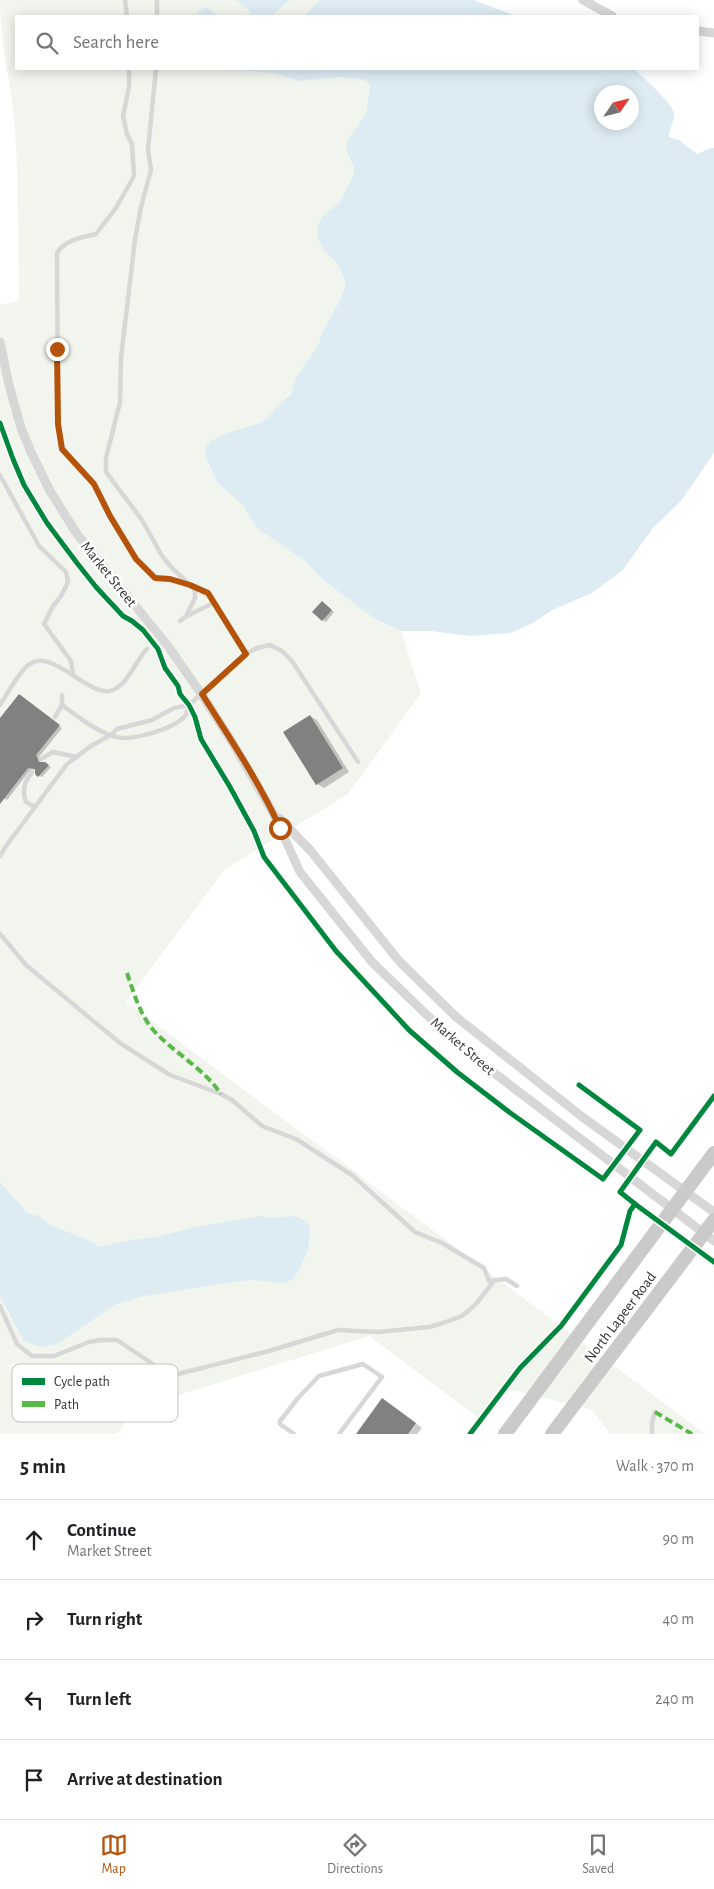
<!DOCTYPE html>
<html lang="en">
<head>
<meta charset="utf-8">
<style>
	:root { --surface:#fff; --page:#f6f6f6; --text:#202124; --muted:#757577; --line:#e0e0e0; --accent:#b45309 }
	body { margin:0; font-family:"Alegreya Sans",sans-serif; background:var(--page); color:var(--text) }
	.compass { position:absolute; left:594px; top:85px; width:45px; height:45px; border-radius:50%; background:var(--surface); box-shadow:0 2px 12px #0003; rotate:55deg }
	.stop { position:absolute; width:15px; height:15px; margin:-11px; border:4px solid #b45309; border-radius:50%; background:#fff }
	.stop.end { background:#b45309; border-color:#fff; box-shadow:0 1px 5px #0008 }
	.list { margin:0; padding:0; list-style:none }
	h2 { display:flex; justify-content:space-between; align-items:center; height:65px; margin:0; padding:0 20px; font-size:21px }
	h2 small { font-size:16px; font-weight:400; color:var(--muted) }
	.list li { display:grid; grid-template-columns:32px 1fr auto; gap:15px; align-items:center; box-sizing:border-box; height:80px; padding:0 20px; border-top:1px solid var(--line) }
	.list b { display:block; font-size:19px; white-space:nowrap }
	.list p { margin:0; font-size:16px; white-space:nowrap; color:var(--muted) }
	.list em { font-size:16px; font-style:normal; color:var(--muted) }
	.icon { flex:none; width:28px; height:28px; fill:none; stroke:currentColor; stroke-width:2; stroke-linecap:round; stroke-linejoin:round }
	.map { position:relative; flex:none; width:714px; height:1434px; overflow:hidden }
	.search { position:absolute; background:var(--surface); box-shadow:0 2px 12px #0003; left:15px; right:15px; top:15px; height:55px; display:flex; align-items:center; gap:12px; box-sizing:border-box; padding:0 18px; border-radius:0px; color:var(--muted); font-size:19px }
	.sheet { height:385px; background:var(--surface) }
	nav { display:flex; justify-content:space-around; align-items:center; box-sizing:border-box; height:70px; border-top:1px solid var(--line); background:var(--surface); font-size:14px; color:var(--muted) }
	nav a { display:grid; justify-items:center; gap:2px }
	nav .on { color:var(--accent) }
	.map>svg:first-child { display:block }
	.green { fill:#f1f5ed }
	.water { fill:#ddebf3; fill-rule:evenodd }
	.shadow { fill:#0003 }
	.building { fill:#818181 }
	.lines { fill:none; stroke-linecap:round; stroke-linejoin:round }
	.path { stroke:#d6d6d6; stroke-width:2; stroke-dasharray:2.5 2.5; stroke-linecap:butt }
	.lane { stroke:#d7d7d7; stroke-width:4.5 }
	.street { stroke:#d7d7d7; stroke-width:9 }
	.primary { stroke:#cacaca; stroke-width:14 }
	.quiet { stroke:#58b947; stroke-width:4; stroke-dasharray:8 4; stroke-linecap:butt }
	.cycleway-casing { stroke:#fff; stroke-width:8 }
	.cycleway { stroke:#00873e; stroke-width:5 }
	.route { stroke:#b45309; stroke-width:6 }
	.labels { text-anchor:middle; stroke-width:5; stroke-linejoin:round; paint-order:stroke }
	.street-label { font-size:15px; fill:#333; stroke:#fff }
	.key { fill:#fff; stroke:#c2c2c2; stroke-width:1 }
	.key-label { font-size:14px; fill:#333 }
</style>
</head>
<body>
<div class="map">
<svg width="714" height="1434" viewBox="0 0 714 1434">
	<rect width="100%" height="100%" fill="#fff"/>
	<!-- green -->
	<g class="green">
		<path d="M0 0H236L255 16H219L213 11 203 9 198 12 197 16H16V69H225L273 73 299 81 343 77 365 80 369 84 370 88 366 113 348 140 349 159 354 168V174L339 203 330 212 321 246 338 265 345 282 339 303 321 335 318 346 297 376 293 389 276 409 266 419 254 427 227 433 220 437 208 464 217 482 245 506 252 521 261 531 305 561 321 578 361 609 377 620 401 631 421 693 348 794 224 870 126 1002 329 1153 335 1156 372 1185 705 1434H610L592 1410 516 1391 505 1392 484 1422 369 1336 137 1408 117 1434H0V305L19 301C18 244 19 186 15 129 12 86 0 43 0 0Z"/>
		<polygon points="290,0 320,0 304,16 270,16"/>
	</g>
	<!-- water -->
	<g class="water">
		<polygon points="236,0 290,0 272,15 255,16"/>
		<polygon points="320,0 473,0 516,16 304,16"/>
		<polygon points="203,8 208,8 219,16 197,16 198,12"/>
		<path d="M225 69H634C642 76 673 104 674 113 675 122 669 128 669 137L679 140 697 154C704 152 707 148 714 148V453L681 501 653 528 622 571 592 593 552 610 533 623 510 633 470 636 431 631H401L377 620 361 609 321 578 305 561 261 531 252 521 244 506 217 482 205 456 206 447 211 441 227 433 258 424 266 419 291 393 297 376 318 346 321 335 339 302 345 286 344 278 338 265 321 246 317 234V226L324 215 339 203 354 174V168L346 150 348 140 366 113 370 88 369 84 365 80 343 77 299 81 273 73ZM602 92H632V122H602Z"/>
		<polygon points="0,1182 28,1214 39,1216 50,1225 90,1241 100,1247 130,1240 157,1237 191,1228 260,1216 272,1218 294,1216 306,1221 310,1227 308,1250 301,1265 301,1267 293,1279 285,1283 253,1280 240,1281 144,1296 116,1304 57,1344 41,1347 24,1341 0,1296"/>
	</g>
	<!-- shadow -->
	<g class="shadow">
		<polygon points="325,604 334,612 326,622 323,620"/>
		<polygon points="22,697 62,728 39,757 41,763 44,763 51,767 42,777 39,776 36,770 31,769 7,800 0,795 0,720"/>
		<polygon points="310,716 317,720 349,772 324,788 317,784"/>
		<polygon points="389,1404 422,1428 417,1434 357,1434"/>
	</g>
	<!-- building -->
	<g class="building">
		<polygon points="322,601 332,610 322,621 312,612"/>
		<polygon points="19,694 60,725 36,755 39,762 45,762 49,765 38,777 35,774 35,769 28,768 0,804 0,718"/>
		<polygon points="310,715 343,768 316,785 283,732"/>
		<polygon points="382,1398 416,1423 408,1434 356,1434"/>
	</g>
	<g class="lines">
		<!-- path -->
		<polyline class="path" points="410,1434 418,1423"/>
		<!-- lane -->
		<g class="lane">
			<polyline points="125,0 127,16"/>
			<polyline points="157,0 157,16"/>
			<path d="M129 69V87L123 116 127 134 132 144 134 176 116 208 96 234C82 237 65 240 57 253L58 424 62 449 94 484 110 516 136 559 155 578 170 579 190 585 195 590V598L187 614"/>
			<path d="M156 69 148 149 151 170 141 207 135 239 121 358 120 402 106 458V472L142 520 162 556 172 568 190 585 208 593 214 602C203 610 190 612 180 621"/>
			<polyline points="0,475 39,546 66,572 68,582 61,596 53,606 44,624 71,661 73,674"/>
			<polyline points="214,602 246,654"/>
			<path d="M62 695V705C77 716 97 732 116 737 132 741 174 729 185 716 187 713 188 708 189 705"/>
			<path d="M0 705C8 693 16 677 26 667 50 642 88 700 113 690 129 683 135 661 147 649"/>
			<polyline points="55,717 62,705"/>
			<polyline points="41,759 53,752 77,757"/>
			<path d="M32 772C24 782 22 790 26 802L35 807"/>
			<polyline points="0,856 6,846 67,764 91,746 111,735 117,729 152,720 174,708 189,705 246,654 257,648 270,645 282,651 292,661 358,762"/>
			<polyline points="0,934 26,965 120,1043 170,1075 221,1094 232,1100 262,1126 296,1139 352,1175 415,1232 442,1243 484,1268 489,1281 506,1279 517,1286"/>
			<polyline points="0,1306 17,1344 32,1356 54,1356 89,1342 101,1340 117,1340 163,1371 178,1374 269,1351 338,1330 378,1332 429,1327 446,1322 462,1316 476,1304 493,1282"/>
			<polyline points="294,1434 280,1424 280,1421 298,1398 319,1376 363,1364 382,1377 339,1434"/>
			<polyline points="652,1434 652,1422 655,1412"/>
		</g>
		<!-- street -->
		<g class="street">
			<polyline points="583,0 612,16"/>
			<polyline points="698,31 714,33"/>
			<polyline points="0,342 9,385 21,428 31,452 50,491 77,534 168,646 202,695 232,742 273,813 300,872 372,962 459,1046 714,1241"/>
			<polyline points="279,818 310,850 399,961 455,1016 581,1116 714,1212"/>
		</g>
		<!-- primary -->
		<g class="primary">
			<polyline points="505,1434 714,1153"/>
			<polyline points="552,1434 714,1220"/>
		</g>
		<!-- quiet -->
		<g class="quiet">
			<path d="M127 973C134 993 140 1016 155 1032 176 1054 204 1069 221 1094"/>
			<polyline points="655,1412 692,1434"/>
		</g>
		<defs>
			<g id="cycleway">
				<polyline points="0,423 13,459 24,485 47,523 77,563 96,587 123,616 132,621 143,630 158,649 165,668 178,686 180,694 189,705 195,717 201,739 230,787 254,831 264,857 336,951 409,1030 457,1072 509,1112 603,1179 640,1130 579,1085"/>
				<polyline points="635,1204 714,1262"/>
				<polyline points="470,1434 520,1368 561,1326 621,1245 630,1211 635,1204 620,1192 656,1142 671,1154 714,1096"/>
			</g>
		</defs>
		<!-- cycleway casing -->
		<use href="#cycleway" class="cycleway-casing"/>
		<!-- cycleway -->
		<use href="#cycleway" class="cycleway"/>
	</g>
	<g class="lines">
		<!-- route -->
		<path class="route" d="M57 349 58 424 62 449 94 484 110 516 136 559 155 578 170 579 190 585 208 593 246 654 202 694C229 737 259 781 280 828"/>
	</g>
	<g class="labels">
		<!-- street labels -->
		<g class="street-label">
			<text transform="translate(109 574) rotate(51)" y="5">Market Street</text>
			<text transform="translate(463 1046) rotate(41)" y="5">Market Street</text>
			<text transform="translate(620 1317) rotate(-53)" y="5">North Lapeer Road</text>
		</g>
	</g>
	<!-- legend -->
	<rect x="12" y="1364" width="166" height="58" rx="8" class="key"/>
	<rect x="22" y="1378" width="23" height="7" fill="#00873e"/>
	<rect x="22" y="1401" width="23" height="6" fill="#58b947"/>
	<g class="key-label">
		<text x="54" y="1386">Cycle path</text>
		<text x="54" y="1409">Path</text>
	</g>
</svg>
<svg class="compass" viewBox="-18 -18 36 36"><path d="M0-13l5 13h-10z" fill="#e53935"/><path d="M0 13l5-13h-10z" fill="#757577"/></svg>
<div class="stop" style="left:280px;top:828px"></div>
<div class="stop end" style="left:57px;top:349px"></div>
<div class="search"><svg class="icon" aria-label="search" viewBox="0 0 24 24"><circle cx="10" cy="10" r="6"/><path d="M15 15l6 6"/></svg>Search here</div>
</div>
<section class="sheet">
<h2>5 min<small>Walk · 370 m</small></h2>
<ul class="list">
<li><svg class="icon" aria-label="ahead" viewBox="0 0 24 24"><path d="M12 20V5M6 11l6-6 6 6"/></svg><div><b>Continue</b><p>Market Street</p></div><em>90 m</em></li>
<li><svg class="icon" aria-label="right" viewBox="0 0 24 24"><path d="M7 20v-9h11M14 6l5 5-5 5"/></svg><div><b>Turn right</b></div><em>40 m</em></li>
<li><svg class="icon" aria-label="left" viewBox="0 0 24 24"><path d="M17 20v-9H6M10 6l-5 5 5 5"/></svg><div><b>Turn left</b></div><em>240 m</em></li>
<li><svg class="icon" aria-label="arrive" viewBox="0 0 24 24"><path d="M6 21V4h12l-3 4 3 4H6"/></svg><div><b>Arrive at destination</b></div></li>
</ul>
</section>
<nav>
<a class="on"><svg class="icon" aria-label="map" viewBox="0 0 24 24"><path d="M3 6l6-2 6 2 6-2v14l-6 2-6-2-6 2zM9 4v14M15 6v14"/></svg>Map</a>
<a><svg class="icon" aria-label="directions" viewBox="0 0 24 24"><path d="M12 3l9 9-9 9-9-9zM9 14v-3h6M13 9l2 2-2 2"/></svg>Directions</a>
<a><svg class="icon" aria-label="saved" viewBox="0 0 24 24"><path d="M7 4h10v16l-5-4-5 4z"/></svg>Saved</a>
</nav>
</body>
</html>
